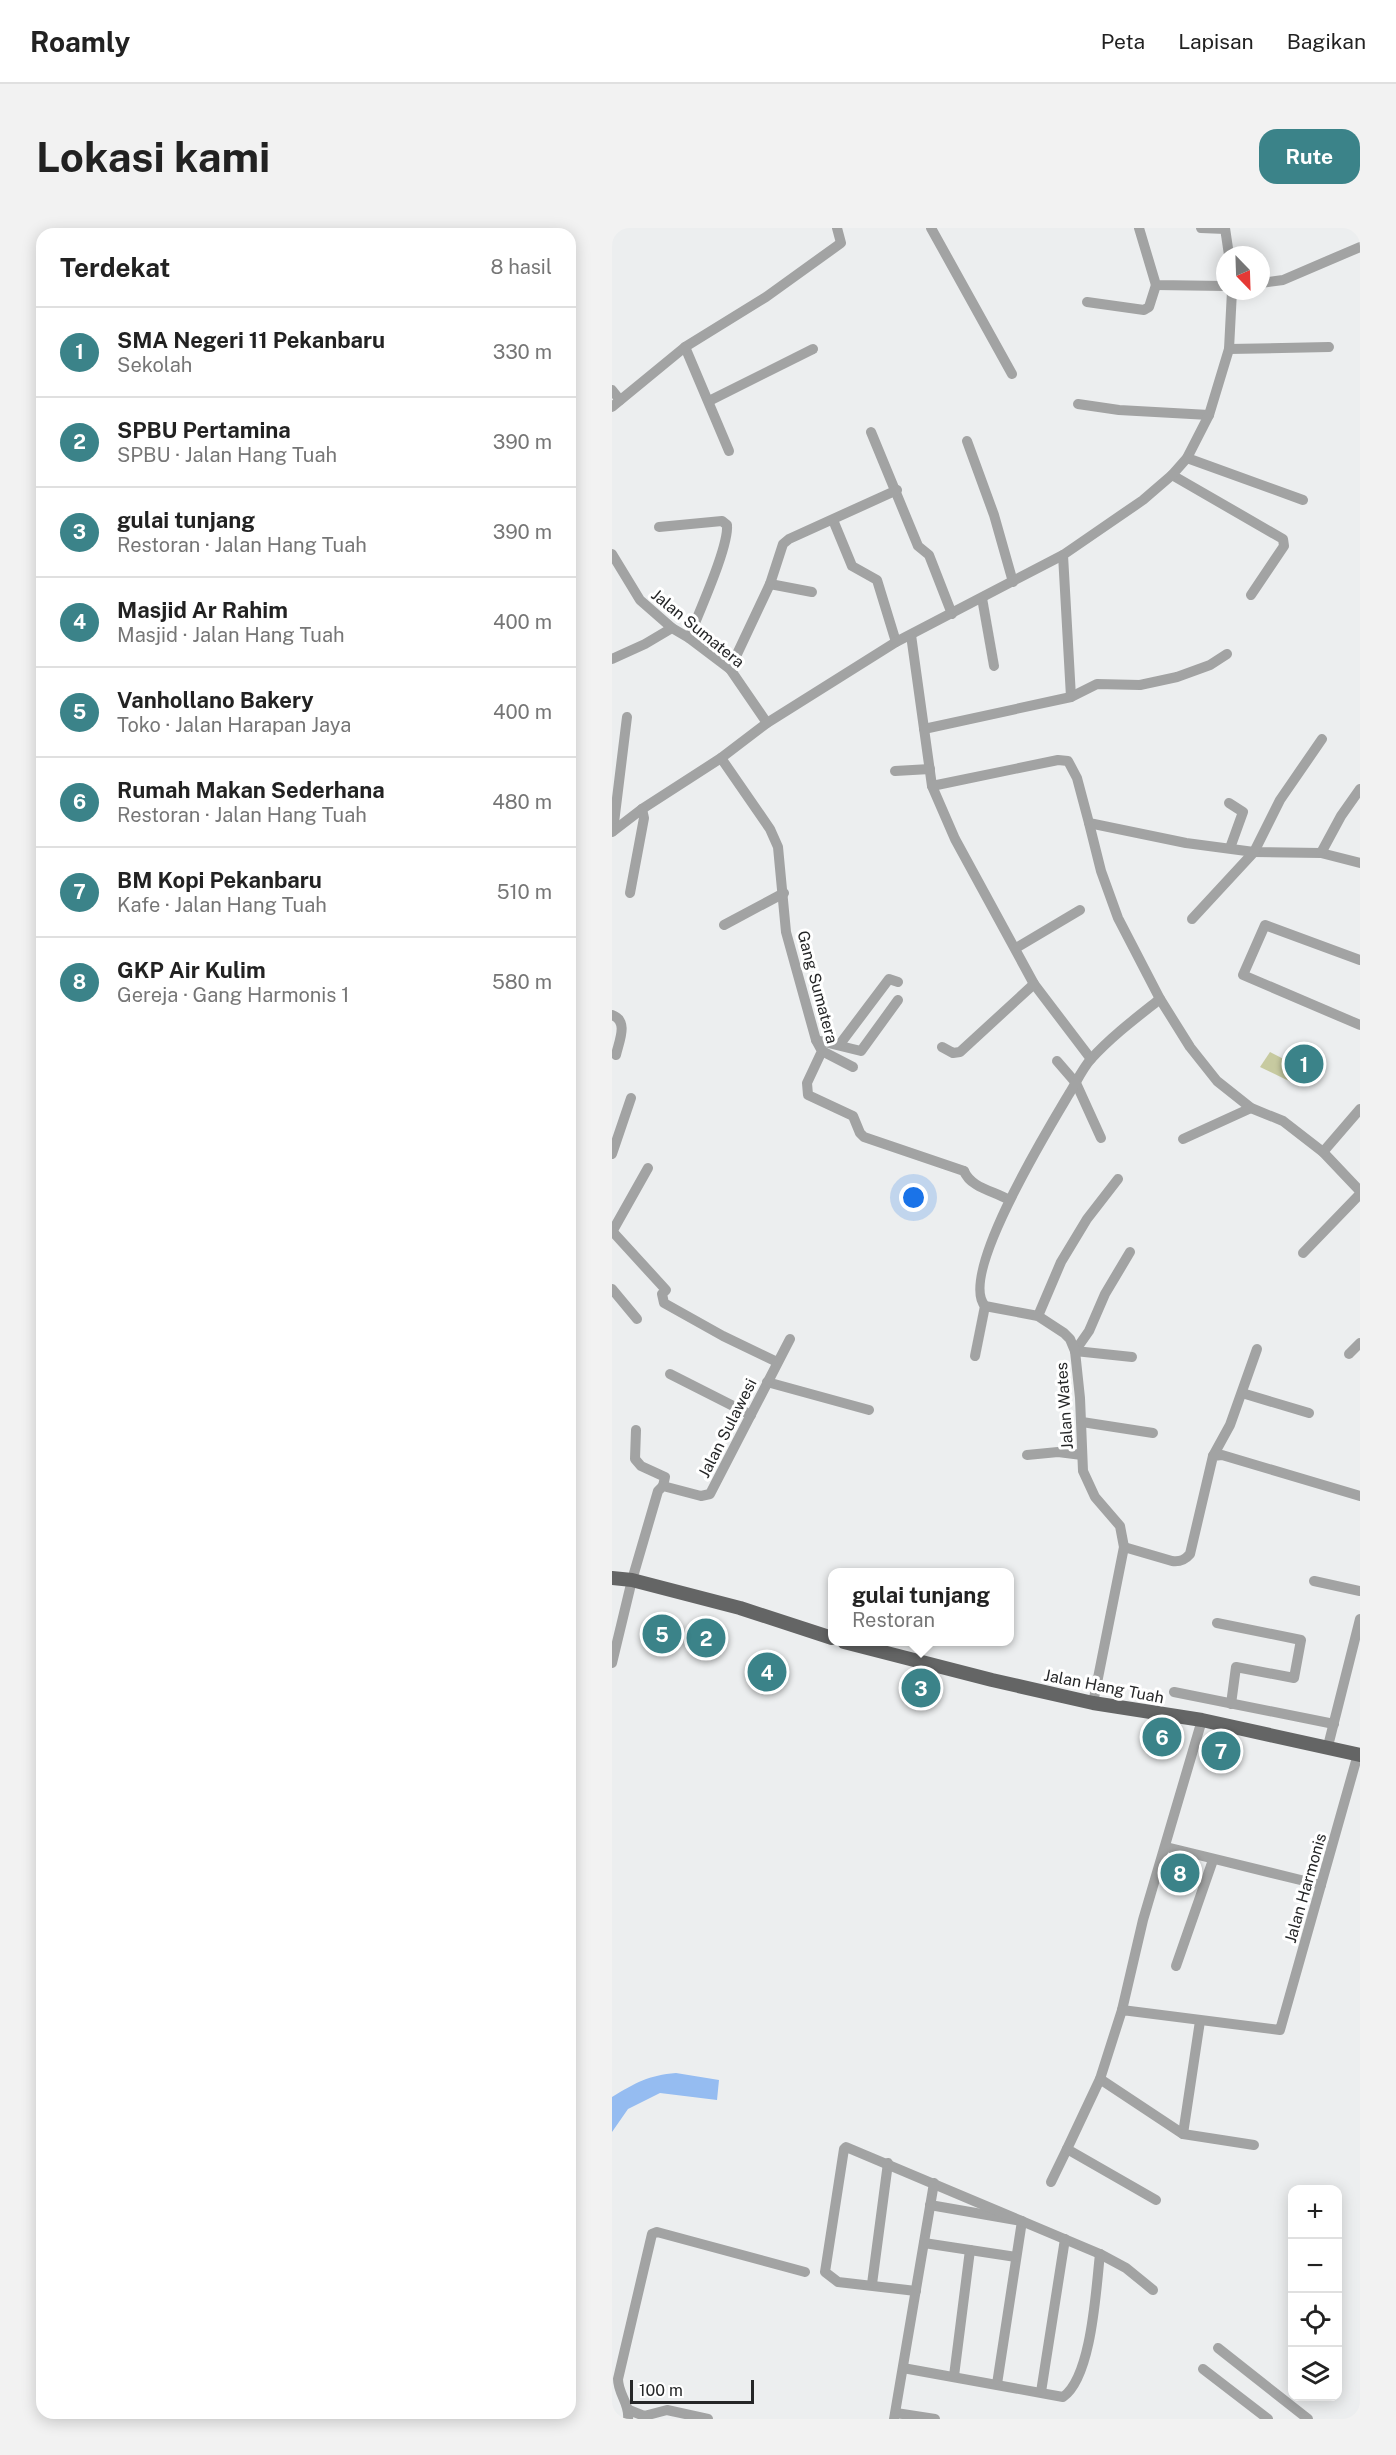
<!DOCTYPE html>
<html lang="id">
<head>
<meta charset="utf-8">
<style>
	:root { --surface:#fff; --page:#f2f2f2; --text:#222; --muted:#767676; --line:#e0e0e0; --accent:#3b8389 }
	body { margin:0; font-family:"Public Sans",sans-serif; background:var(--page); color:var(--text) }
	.controls { position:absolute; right:18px; bottom:18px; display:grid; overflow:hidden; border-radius:12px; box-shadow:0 3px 15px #0003 }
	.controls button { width:54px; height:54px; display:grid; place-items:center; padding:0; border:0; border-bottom:2px solid var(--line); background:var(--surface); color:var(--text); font:30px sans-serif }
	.compass { position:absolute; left:604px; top:18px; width:54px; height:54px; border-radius:50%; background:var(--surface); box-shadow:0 3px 15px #0003; rotate:157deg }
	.scale { position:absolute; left:18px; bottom:15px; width:124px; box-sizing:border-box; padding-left:6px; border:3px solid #252627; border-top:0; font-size:16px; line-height:21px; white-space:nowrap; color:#252627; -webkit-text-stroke:4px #fff; paint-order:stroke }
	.you { position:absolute; left:302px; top:970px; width:21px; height:21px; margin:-15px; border:4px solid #fff; border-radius:50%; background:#1a73e8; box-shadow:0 0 0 9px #1a73e833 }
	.badge { display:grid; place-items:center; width:39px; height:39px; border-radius:50%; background:var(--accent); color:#fff; font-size:20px; font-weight:700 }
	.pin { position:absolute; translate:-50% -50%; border:3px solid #fff; box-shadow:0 2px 6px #0006 }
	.popup { position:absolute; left:216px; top:1340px; width:186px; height:78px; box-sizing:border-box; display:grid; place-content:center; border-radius:12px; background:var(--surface); filter:drop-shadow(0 2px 4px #0005); font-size:20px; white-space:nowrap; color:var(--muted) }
	.popup b { font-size:22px; color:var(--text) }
	.popup::after { content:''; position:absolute; left:50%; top:100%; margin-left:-12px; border:12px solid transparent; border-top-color:var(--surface) }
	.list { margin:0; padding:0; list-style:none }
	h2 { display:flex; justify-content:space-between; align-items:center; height:78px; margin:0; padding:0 24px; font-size:26px }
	h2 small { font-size:20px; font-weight:400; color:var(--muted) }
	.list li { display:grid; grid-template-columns:39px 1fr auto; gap:18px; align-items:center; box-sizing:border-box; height:90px; padding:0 24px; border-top:2px solid var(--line) }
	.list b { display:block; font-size:22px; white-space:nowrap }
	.list p { margin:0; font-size:20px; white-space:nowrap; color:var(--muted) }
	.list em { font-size:20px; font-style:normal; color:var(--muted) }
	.icon { flex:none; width:33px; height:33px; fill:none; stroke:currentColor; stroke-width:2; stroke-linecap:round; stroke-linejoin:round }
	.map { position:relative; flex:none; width:748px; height:2191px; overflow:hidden; border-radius:18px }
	header { display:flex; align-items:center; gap:36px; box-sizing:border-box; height:84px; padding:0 30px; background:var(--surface); border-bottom:2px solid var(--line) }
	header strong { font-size:28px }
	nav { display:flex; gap:33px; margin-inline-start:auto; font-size:21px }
	.intro { display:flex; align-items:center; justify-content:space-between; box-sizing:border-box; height:144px; padding:0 36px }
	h1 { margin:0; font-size:42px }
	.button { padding:15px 27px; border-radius:18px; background:var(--accent); color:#fff; font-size:21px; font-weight:700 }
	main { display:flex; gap:36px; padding:0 36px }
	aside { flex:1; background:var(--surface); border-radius:18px; box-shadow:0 3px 15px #0003 }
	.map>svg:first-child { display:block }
	.green { fill:#c7caa0 }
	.water { fill:#95bcf1 }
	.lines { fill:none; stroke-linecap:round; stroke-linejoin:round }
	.minor { stroke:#a2a3a3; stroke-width:10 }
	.major { stroke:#646565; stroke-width:14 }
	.labels { text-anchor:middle; stroke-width:6; stroke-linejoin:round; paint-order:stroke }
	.street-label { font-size:16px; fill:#252627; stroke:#fff }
</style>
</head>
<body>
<header>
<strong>Roamly</strong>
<nav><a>Peta</a><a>Lapisan</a><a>Bagikan</a></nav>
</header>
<div class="intro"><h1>Lokasi kami</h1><a class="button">Rute</a></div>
<main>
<aside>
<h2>Terdekat<small>8 hasil</small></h2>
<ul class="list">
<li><span class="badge">1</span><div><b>SMA Negeri 11 Pekanbaru</b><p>Sekolah</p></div><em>330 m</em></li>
<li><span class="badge">2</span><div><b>SPBU Pertamina</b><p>SPBU · Jalan Hang Tuah</p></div><em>390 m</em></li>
<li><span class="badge">3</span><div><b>gulai tunjang</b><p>Restoran · Jalan Hang Tuah</p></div><em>390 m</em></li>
<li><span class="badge">4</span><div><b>Masjid Ar Rahim</b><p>Masjid · Jalan Hang Tuah</p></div><em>400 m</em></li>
<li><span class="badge">5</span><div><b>Vanhollano Bakery</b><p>Toko · Jalan Harapan Jaya</p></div><em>400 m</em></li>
<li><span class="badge">6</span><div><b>Rumah Makan Sederhana</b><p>Restoran · Jalan Hang Tuah</p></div><em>480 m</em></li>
<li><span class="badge">7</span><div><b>BM Kopi Pekanbaru</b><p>Kafe · Jalan Hang Tuah</p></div><em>510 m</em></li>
<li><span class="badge">8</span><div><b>GKP Air Kulim</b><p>Gereja · Gang Harmonis 1</p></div><em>580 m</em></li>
</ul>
</aside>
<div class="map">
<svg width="748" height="2191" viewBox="0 0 748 2191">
	<rect width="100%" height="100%" fill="#eceeef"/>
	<!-- green -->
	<polygon class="green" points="658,824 689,840 679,854 648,839"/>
	<!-- water -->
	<path class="water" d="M64 1845 107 1852 105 1872 48 1865 16 1881 0 1904V1869C23 1855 37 1847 64 1845Z"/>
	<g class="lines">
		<!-- minor -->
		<g class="minor">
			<polyline points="319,0 400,146"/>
			<polyline points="527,0 544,57 613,58"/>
			<polyline points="589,0 613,1"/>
			<polyline points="613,0 617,27"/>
			<polyline points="649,55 671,52 748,19"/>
			<polyline points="475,74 532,82 537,79 544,57"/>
			<polyline points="73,119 117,223"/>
			<polyline points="617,121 717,119"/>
			<polyline points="0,162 8,172"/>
			<polyline points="97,173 201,121"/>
			<polyline points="466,176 507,182 597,187"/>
			<polyline points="0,179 73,119 154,69 229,15 225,0"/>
			<polyline points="259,204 306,318 317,327 340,386"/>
			<polyline points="355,213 382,287 401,354"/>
			<polyline points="575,230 691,272"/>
			<polyline points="560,247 671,311 672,318 639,367"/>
			<polyline points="221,292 240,338 265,352 284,414"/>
			<path d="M47 299 110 293 115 297C117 319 86 386 77 410"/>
			<polyline points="0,326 28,372 60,400 77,410 118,441 155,495"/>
			<polyline points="451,327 459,469"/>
			<polyline points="158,356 200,364"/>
			<polyline points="370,370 382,438"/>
			<polyline points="299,407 320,558 343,611 422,756 479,831"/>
			<polyline points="0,431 33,416 60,400"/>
			<polyline points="118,441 158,356 171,316 177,311 285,262"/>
			<polyline points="312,501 459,469 485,456 528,457 565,449 598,437 615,426"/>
			<polyline points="109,530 158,601 166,619 174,704 204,812 210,823 195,855 196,867 241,888 248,905 252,909 352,943"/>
			<polyline points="283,543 318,541"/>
			<polyline points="320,558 446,532 456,533 465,550 477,595 574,615 642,624 709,625 748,635"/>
			<polyline points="617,575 631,584 618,620"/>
			<polyline points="477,595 489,643 506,690 548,771 578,819 605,853 639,880 671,893 711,924 748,963"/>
			<polyline points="1,603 15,489"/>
			<polyline points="0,604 30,581 109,530 155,495 284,414 451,327 531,272 560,247 575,230 597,187 617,121 620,63"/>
			<polyline points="709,625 729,588 748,561"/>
			<polyline points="18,665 32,590 30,581"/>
			<polyline points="580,691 642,624 668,572 710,511"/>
			<polyline points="112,697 172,665"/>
			<polyline points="404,720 468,682"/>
			<polyline points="748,732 653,697 631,747 748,797"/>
			<path d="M0 787C17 793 7 813 4 827"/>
			<polyline points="204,812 249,823 286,772"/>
			<polyline points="228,816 277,751 286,754"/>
			<polyline points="330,819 341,825 348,824 422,756"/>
			<polyline points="210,823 241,839"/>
			<polyline points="445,833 464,855 489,910"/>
			<polyline points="571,911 639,880"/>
			<polyline points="711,924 748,881"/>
			<polyline points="0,926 19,870"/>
			<path d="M352 943C359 960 382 963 397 972"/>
			<polyline points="0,1004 36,940"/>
			<polyline points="1,1004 54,1062 50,1066 52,1075 111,1108 165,1134"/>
			<polyline points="691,1025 748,966"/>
			<polyline points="0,1061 25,1091"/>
			<polyline points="426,1088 449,1034 475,991 506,951"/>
			<polyline points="463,1123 477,1103 493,1066 518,1024"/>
			<polyline points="463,1123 520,1129"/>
			<polyline points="737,1126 748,1115"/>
			<polyline points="363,1128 373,1078"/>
			<polyline points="58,1146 139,1187"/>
			<polyline points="155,1154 257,1182"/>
			<polyline points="630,1165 697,1185"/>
			<polyline points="470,1194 541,1205"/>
			<polyline points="24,1202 23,1231 29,1238 53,1249 51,1258"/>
			<polyline points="415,1227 446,1224 470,1227"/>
			<polyline points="601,1228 618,1197 645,1121"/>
			<path d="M512 1319 560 1333C568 1334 573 1332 578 1326L601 1228 610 1227 748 1268"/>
			<polyline points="702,1353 748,1363"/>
			<polyline points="605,1395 689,1412 682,1450 624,1439 619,1476"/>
			<polyline points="0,1435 20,1352 46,1263 51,1258 89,1268 98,1266 178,1111"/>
			<polyline points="562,1464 722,1496"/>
			<path d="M481 1475 512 1319 508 1298 483 1269 471 1243 468 1170 463 1123 458 1111 452 1105 426 1088 373 1078C346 1048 438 898 457 866 464 855 470 841 479 831 500 808 524 790 548 771"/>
			<polyline points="716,1518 748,1391"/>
			<polyline points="554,1619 709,1657"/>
			<polyline points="564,1738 601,1632"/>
			<polyline points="510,1782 531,1692 590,1492"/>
			<polyline points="488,1851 571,1906 588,1793"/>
			<polyline points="571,1906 642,1917"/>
			<polyline points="439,1954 455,1921"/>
			<polyline points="544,1972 455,1921 488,1851 510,1782 668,1802 746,1526"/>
			<polyline points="318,1977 410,1993 385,2156"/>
			<polyline points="312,2015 404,2029"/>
			<polyline points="260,2056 276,1935"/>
			<polyline points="304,2063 226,2054 213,2044 232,1921 234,1919 488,2026 514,2040 541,2062"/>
			<polyline points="606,2120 696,2191"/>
			<path d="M291 2140 451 2169C480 2149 484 2060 488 2026"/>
			<polyline points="591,2141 656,2191"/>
			<polyline points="342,2148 358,2022"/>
			<polyline points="429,2164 453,2011"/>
			<polyline points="17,2182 32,2188 55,2182 96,2191"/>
			<polyline points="284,2185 323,2191"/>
			<path d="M16 2191C18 2176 6 2166 6 2151L40 2006 45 2004 193 2044"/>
			<polyline points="282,2191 322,1955"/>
		</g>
		<!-- major -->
		<g class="major">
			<polyline points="0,1350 20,1352 128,1380 220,1410"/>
			<polyline points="232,1414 380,1452 481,1475 590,1492 748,1527"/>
		</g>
	</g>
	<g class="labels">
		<!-- street labels -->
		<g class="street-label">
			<text transform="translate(86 400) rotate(39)" y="6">Jalan Sumatera</text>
			<text transform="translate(206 759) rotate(75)" y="6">Gang Sumatera</text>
			<text transform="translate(452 1178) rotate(-94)" y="6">Jalan Wates</text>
			<text transform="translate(115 1200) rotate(-63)" y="6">Jalan Sulawesi</text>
			<text transform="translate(492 1458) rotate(11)" y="6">Jalan Hang Tuah</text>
			<text transform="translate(693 1660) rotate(-74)" y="6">Jalan Harmonis</text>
		</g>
	</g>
</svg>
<div class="controls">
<button>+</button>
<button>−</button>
<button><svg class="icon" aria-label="locate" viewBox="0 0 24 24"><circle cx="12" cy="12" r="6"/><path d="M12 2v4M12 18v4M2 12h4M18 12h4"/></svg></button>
<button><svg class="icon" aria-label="layers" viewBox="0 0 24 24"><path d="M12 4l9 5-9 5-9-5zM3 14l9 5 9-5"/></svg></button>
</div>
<svg class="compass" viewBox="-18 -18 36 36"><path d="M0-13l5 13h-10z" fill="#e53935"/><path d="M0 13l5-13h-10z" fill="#767676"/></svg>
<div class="scale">100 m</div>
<div class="you"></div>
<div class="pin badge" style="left:692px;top:836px">1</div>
<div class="pin badge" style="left:94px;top:1410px">2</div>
<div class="pin badge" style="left:309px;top:1460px">3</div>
<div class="popup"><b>gulai tunjang</b>Restoran</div>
<div class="pin badge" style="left:155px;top:1444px">4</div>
<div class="pin badge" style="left:50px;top:1406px">5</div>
<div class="pin badge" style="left:550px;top:1509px">6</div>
<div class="pin badge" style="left:609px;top:1523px">7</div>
<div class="pin badge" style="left:568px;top:1645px">8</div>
</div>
</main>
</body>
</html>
